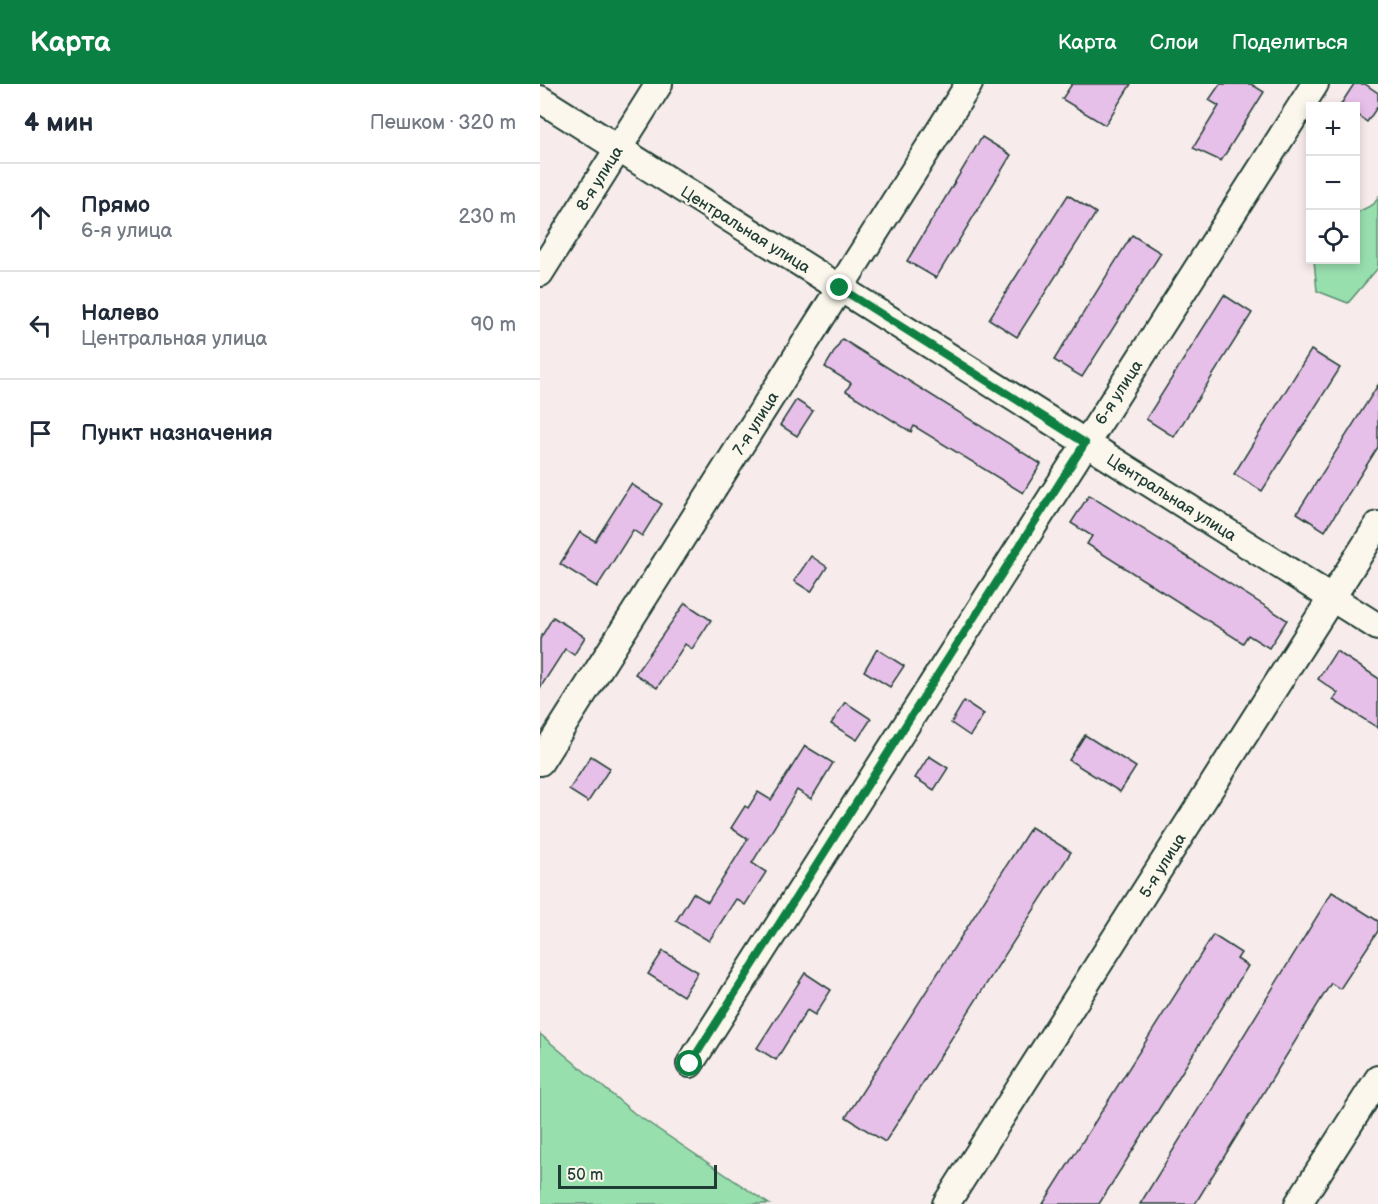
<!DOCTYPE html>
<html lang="ru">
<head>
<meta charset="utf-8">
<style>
	:root { --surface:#fff; --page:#f6f6f7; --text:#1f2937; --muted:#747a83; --line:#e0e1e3; --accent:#0b8043 }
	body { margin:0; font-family:"Balsamiq Sans",sans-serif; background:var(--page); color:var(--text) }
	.controls { position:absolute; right:18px; top:18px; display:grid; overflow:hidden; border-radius:0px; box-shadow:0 3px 9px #0003 }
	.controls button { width:54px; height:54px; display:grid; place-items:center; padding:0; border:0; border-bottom:2px solid var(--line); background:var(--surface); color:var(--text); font:30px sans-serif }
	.scale { position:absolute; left:18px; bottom:15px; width:159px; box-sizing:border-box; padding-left:6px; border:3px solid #1f3d34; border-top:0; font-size:16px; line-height:21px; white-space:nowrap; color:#1f3d34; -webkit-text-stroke:4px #fbf7ec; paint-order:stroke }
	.stop { position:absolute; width:18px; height:18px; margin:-14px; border:4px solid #0b8043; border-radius:50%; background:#fff }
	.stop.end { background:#0b8043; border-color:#fff; box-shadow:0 2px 6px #0008 }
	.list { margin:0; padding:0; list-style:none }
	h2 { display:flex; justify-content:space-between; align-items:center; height:78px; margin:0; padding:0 24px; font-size:26px }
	h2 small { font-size:20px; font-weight:400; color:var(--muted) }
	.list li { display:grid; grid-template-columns:39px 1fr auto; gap:18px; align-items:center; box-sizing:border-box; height:108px; padding:0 24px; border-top:2px solid var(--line) }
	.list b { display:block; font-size:22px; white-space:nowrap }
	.list p { margin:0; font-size:20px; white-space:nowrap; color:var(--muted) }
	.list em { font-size:20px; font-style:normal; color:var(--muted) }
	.icon { flex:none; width:33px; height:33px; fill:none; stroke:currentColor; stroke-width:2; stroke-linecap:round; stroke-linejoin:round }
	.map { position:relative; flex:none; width:838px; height:1120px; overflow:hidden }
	header { display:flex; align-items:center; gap:36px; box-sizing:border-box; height:84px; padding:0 30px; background:var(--accent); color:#fff }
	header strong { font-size:28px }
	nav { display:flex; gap:33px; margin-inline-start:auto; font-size:21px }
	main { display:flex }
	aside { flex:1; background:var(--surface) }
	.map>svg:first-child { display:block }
	.green { fill:#98dfae; stroke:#5c8e71; stroke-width:1.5 }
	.building { fill:#e7c0e9; stroke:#1f3d34; stroke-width:1.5 }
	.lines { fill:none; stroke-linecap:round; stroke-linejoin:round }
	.minor-casing { stroke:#1f3d34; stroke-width:30 }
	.minor { stroke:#fbf7ec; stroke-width:26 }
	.route { stroke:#0b8043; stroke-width:8 }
	.labels { text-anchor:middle; stroke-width:5; stroke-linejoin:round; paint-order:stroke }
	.street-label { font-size:16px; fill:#1f3d34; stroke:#fbf7ec }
</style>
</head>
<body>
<header>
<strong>Карта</strong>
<nav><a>Карта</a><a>Слои</a><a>Поделиться</a></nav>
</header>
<main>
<aside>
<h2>4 мин<small>Пешком · 320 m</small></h2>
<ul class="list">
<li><svg class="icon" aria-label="ahead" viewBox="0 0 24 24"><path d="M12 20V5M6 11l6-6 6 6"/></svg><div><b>Прямо</b><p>6-я улица</p></div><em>230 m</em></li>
<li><svg class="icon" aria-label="left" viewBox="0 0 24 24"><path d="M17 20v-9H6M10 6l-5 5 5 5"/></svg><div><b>Налево</b><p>Центральная улица</p></div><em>90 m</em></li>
<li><svg class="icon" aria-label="arrive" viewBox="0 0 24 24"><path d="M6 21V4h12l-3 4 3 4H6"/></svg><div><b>Пункт назначения</b></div></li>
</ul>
</aside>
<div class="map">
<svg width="838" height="1120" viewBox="0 0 838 1120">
	<rect width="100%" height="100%" fill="#f7eceb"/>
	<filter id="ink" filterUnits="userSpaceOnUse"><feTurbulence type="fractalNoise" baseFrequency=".0167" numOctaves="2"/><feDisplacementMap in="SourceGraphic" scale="12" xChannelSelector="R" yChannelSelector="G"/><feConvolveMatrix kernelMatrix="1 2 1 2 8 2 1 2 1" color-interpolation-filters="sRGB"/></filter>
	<g filter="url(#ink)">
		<!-- green -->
		<g class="green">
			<polygon points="838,113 838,184 808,219 777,207 774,176 816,176 816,129 834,120"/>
			<polygon points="0,950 94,1029 229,1120 0,1120"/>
		</g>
		<!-- building -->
		<g class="building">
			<polygon points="532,0 591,0 565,41 522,15"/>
			<polygon points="680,0 711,0 724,8 681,77 653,64 679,22 669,16"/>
			<polygon points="814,0 825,0 838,9 838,22 827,38 816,30 816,22 801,20"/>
			<polygon points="442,53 471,71 396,194 367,177"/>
			<polygon points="528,111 556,129 477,253 449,235"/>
			<polygon points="592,151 621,169 542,293 514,276"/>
			<polygon points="684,211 712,229 634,353 606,335"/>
			<polygon points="302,255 501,380 483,409 374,342 371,348 306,307 311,299 285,283"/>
			<polygon points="771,266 800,284 722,407 694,390"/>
			<polygon points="838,301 838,363 785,447 757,429"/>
			<polygon points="256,316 273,327 257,352 240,341"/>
			<polygon points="91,400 122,420 102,452 93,446 57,503 20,480 40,448 55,457"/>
			<polygon points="549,411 747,536 729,564 708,551 703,559 547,460 552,452 531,439"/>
			<polygon points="271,472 287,483 271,508 254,497"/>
			<polygon points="145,519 171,536 152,565 145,560 117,604 95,590"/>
			<polygon points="13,533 45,553 34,571 25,565 0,604 0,555"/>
			<polygon points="337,565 364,582 350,603 324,587"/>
			<polygon points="796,567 838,594 838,644 793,616 798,609 778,595"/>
			<polygon points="424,617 444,630 430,652 411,639"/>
			<polygon points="305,618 331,635 317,656 291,640"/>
			<polygon points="545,651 596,683 580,708 529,676"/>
			<polygon points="265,662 293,679 271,715 257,706 212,779 226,788 205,821 196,815 169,857 136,837 153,809 168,818 208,755 191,744 205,722 208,724 218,708 231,716"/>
			<polygon points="51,672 70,684 48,718 29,706"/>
			<polygon points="389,672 408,684 394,706 375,694"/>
			<polygon points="491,743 531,768 345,1058 306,1033"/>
			<polygon points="792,808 838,837 838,847 800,905 791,899 655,1120 600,1120"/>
			<polygon points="673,851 701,869 697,875 708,882 622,1020 559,1120 503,1120"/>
			<polygon points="123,867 158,888 143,912 108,890"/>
			<polygon points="265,889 291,906 275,931 267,926 236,976 217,964"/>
		</g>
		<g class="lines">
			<defs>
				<g id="minor">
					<polyline points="0,15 838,543"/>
					<polyline points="0,189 119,0"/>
					<polyline points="0,678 429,0"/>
					<polyline points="150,980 775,0"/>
					<polyline points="406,1120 838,441"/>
					<polyline points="758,1120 838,995"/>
				</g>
			</defs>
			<!-- minor casing -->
			<use href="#minor" class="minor-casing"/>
			<!-- minor -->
			<use href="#minor" class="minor"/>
		</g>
	</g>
	<g class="lines" filter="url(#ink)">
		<!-- route -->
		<polyline class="route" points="150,980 545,359 300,204"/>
	</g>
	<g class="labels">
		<!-- street labels -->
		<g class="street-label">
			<text transform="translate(59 94) rotate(-58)" y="6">8-я улица</text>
			<text transform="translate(206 145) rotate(32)" y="6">Центральная улица</text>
			<text transform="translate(578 308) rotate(-57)" y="6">6-я улица</text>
			<text transform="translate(215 339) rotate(-58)" y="6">7-я улица</text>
			<text transform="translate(632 413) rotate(32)" y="6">Центральная улица</text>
			<text transform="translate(622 781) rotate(-58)" y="6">5-я улица</text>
		</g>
	</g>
</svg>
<div class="controls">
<button>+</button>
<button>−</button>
<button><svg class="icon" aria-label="locate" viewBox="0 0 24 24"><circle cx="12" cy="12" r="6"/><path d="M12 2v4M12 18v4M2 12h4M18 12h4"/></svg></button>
</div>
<div class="scale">50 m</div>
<div class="stop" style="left:150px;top:980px"></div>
<div class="stop end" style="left:300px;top:204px"></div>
</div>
</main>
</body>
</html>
